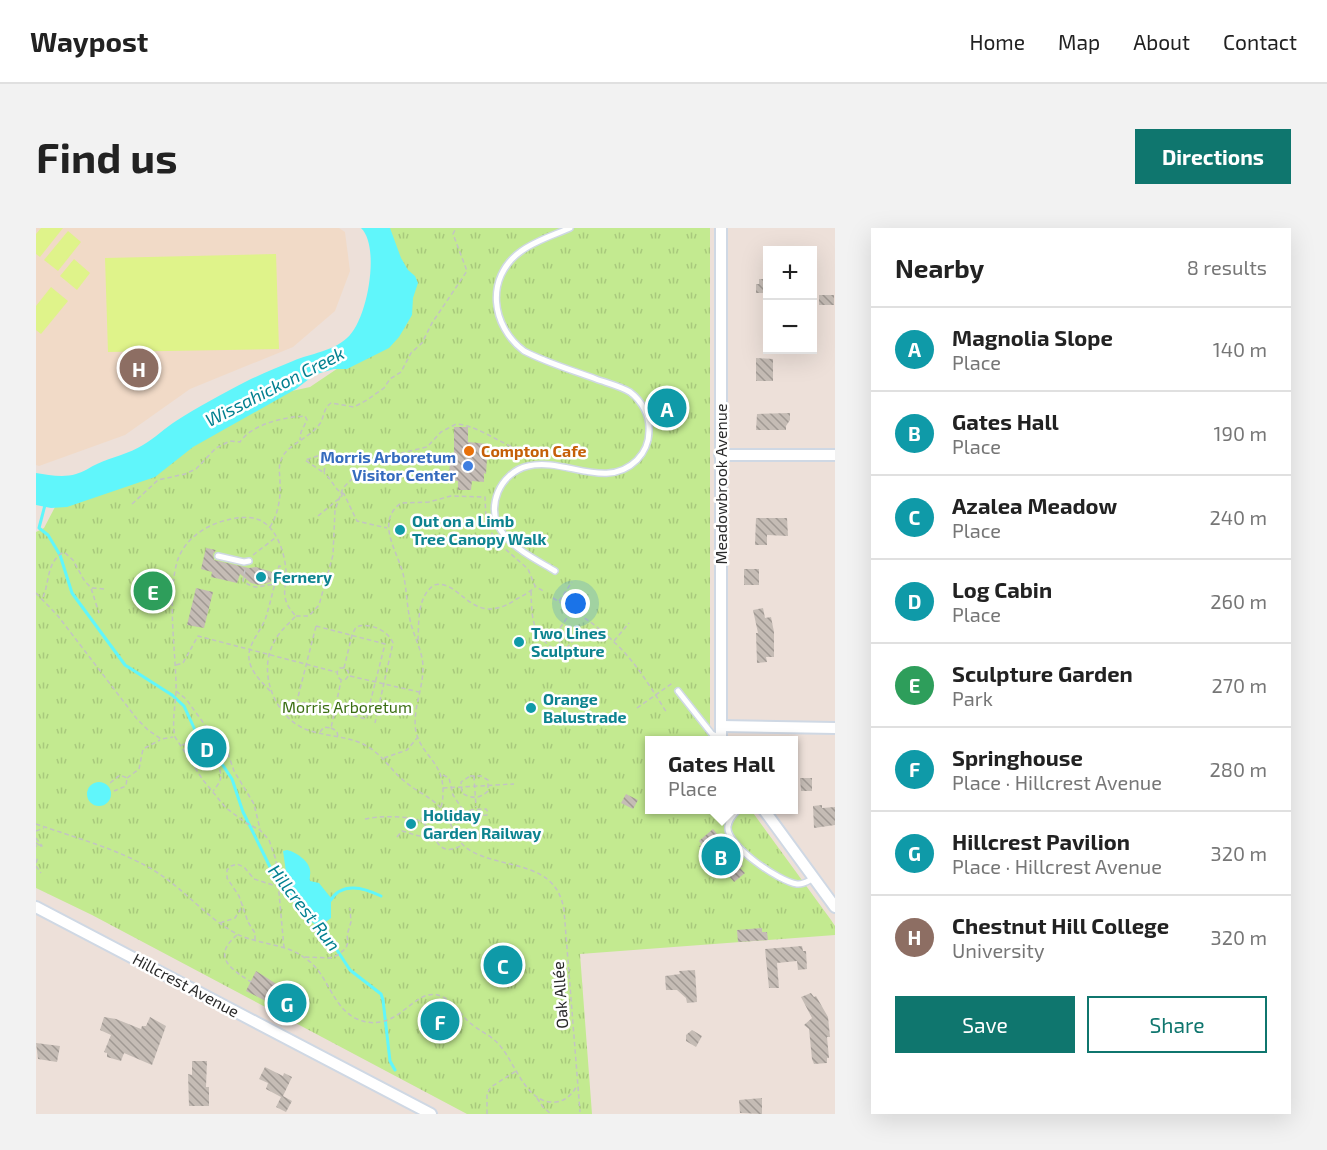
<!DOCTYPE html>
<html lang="en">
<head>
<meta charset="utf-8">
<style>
	:root { --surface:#fff; --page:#f2f2f2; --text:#222; --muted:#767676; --line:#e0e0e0; --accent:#0f766e }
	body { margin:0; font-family:"Exo 2",sans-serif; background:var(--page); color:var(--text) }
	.controls { position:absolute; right:18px; top:18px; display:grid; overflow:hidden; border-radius:0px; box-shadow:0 6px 24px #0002 }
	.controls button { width:54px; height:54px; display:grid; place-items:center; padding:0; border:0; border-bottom:2px solid var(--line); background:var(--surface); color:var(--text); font:30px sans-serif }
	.you { position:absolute; left:540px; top:376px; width:21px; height:21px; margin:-15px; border:4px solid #fff; border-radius:50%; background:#1a73e8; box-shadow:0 0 0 9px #1a73e833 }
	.badge { display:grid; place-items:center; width:39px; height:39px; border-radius:50%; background:var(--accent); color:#fff; font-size:20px; font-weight:700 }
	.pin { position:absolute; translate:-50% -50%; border:3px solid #fff; box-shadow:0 2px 6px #0006 }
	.popup { position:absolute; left:609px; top:508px; width:153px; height:78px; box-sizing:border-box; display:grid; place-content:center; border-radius:0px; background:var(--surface); filter:drop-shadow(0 2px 4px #0005); font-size:20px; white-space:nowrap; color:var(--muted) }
	.popup b { font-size:22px; color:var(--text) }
	.popup::after { content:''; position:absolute; left:50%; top:100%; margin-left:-12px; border:12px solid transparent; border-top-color:var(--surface) }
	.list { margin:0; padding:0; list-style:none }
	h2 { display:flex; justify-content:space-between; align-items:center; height:78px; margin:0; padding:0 24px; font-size:26px }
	h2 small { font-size:20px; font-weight:400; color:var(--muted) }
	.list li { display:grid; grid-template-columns:39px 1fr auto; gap:18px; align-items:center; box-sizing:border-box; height:84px; padding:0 24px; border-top:2px solid var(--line) }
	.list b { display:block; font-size:22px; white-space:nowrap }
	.list p { margin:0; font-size:20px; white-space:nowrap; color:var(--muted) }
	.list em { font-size:20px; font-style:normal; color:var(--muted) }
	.actions { display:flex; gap:12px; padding:18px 24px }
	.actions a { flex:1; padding:14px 0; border:2px solid var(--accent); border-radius:0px; text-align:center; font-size:21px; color:var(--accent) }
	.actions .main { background:var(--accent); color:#fff }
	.map { position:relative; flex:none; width:799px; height:886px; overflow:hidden; border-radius:0px }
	header { display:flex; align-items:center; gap:36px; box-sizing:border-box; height:84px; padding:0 30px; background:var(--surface); border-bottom:2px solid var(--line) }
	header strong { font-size:28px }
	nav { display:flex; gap:33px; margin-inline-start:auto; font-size:21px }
	.intro { display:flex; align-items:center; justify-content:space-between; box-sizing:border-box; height:144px; padding:0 36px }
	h1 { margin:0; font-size:42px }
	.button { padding:15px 27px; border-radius:0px; background:var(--accent); color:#fff; font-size:21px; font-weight:700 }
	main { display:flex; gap:36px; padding:0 36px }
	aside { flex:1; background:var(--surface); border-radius:0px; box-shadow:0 6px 24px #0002 }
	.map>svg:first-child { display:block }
	.education { fill:#f1dac7 }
	.park { fill:url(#park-tufts) }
	.pitch { fill:#dff38a }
	.water { fill:#60f6fb }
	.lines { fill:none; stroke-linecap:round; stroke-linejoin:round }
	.stream { stroke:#60f6fb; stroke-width:3 }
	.building { fill:url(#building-back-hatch) }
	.lane-casing { stroke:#cfd8e4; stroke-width:8 }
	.street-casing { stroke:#cfd8e4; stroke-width:14 }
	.path { stroke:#c3c3c3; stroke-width:1.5; stroke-dasharray:4.5 3; stroke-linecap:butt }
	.lane { stroke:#fff; stroke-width:5 }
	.street { stroke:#fff; stroke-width:10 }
	.path-bridge { stroke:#c3c3c3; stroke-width:1.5; stroke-dasharray:4.5 3; stroke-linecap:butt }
	.food-dot { fill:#e8710a; stroke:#fff; stroke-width:2 }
	.shop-dot { fill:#3f7fe0; stroke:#fff; stroke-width:2 }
	.culture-dot { fill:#0f9aa8; stroke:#fff; stroke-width:2 }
	.labels { text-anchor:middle; stroke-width:5; stroke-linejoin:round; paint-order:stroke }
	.food-label { font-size:16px; font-weight:bold; fill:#c56008; stroke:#fff; text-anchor:start }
	.shop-label { font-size:16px; font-weight:bold; fill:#366cbe; stroke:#fff; text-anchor:end }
	.street-label { font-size:16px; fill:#292929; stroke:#fff }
	.culture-label { font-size:16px; font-weight:bold; fill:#0d838f; stroke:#fff; text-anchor:start }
	.park-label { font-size:16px; fill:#3a6e12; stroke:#fff }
	.water-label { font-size:18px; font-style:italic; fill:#038090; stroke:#fff }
</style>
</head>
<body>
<header>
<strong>Waypost</strong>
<nav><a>Home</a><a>Map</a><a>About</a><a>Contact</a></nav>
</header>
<div class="intro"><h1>Find us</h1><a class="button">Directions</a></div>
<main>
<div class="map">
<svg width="799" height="886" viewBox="0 0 799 886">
	<defs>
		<pattern id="park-tufts" width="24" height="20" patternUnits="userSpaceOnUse" patternTransform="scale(1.5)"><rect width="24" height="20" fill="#c3ea90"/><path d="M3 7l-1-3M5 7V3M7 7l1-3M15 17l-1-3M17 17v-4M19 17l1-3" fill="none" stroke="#a8c97c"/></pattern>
		<pattern id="building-back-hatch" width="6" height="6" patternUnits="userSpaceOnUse" patternTransform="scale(1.5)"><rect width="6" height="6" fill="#c5bcb5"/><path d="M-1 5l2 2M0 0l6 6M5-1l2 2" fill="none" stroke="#a09993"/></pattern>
	</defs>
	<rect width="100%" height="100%" fill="#ede0d9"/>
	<!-- education -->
	<polygon class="education" points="0,0 303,0 309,4 314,43 299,83 257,119 154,161 89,207 3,238 0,237"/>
	<!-- park -->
	<polygon class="park" points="346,0 674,0 674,512 613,512 613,582 715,582 795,692 799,698 799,707 544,726 556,886 431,886 56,687 0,660 0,304 8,300 19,279 201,175 274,159 326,124"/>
	<!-- pitch -->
	<g class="pitch">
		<polygon points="5,0 27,0 4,29 0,26 0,6"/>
		<polygon points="32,3 45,14 22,43 8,32"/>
		<polygon points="240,26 243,121 72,124 69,30"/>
		<polygon points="38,31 54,45 41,62 24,48"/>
		<polygon points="15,59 32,73 5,106 0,102 0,78"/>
	</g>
	<!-- water -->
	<g class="water">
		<path d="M325 0H354L365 30 372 42 379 48 382 55 377 70 376 87 363 109 353 120 311 141H298L284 145 273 151 260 161 157 219 119 249 31 279 15 280 0 277V245C13 247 27 250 40 246 48 244 54 239 61 236 76 229 93 226 107 217 119 210 129 200 140 193 160 180 190 164 211 153 226 146 242 139 257 133 276 125 295 124 311 110 331 94 345 19 325 0Z"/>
		<circle cx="63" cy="566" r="12"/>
		<path d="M251 622C260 624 273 633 274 642 275 646 273 649 274 653L283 655 295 670V690L283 699 277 695 249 665 250 644 247 623Z"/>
	</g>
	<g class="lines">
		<!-- stream -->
		<g class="stream">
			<polyline points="9,277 3,300 12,307 24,327 36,365 89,437 136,467 148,478 159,502 165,507 177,510 182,519 184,533 196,551 207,584 236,643 250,661"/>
			<path d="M294 673C306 653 328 660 345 668"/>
			<polyline points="284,696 314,742 345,766 347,772 354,833 359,842"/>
		</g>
	</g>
	<!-- building -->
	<g class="building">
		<polygon points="723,51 732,51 732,65 720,65 720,56 723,56"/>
		<rect x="783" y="67" width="15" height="10"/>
		<polygon points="720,130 737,131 737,153 720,153"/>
		<polygon points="754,185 754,192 750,198 750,202 720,202 721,186"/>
		<polygon points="418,199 432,199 432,214 452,216 450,246 448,245 448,254 436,253 435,262 422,262 422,253 413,252 414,229 418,230"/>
		<polygon points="720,290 751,290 752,308 731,307 731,317 719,317"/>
		<polygon points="170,320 180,322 177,326 178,332 213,340 220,339 236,344 235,354 223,357 215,355 204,346 201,355 175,349 176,344 165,341"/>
		<rect x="708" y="341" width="15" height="16"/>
		<polygon points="160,360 177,364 168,400 151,397"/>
		<polygon points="727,380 729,390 735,389 738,404 738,429 730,429 731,434 721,435 720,405 722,405 717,382"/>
		<polygon points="764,550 776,550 776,563 765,563"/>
		<polygon points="590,566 602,572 597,581 585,575"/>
		<polygon points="786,577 786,580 799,579 799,597 778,600 777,578"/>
		<polygon points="677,601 707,638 704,640 709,645 698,654 686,639 680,639 663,618 666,617 663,613"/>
		<polygon points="726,700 726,704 731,704 732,712 702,714 701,702"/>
		<polygon points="766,718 767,723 770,723 771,741 762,742 761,733 741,735 743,760 733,760 729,721"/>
		<polygon points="659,742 661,774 651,775 650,770 641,762 630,762 629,748 644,746 643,743"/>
		<polygon points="220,743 261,769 253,785 210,763"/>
		<polygon points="775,765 778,769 780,768 792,789 794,809 791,809 793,830 791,830 791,835 778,836 776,831 773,801 768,797 776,790 765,769"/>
		<polygon points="68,789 80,791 105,801 106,798 110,798 114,789 130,798 116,837 88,825 85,833 71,829 71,825 68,824 75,807 64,802"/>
		<polygon points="656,802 666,808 660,819 650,813 650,807"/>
		<polygon points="0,815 24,818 21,834 2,831"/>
		<polygon points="156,833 171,833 170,859 173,859 173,878 153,878 152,846 156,847"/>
		<polygon points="229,839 247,848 248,845 256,849 247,868 256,873 250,884 240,879 245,869 230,861 232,855 223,851"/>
		<polygon points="726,870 726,886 704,885 703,872"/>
	</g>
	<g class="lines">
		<defs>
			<g id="lane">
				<polyline points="182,328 208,334 213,333"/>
				<path d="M519 343C491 326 445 306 462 264 467 252 478 241 492 238 528 229 570 263 601 232 608 225 613 214 613 203 614 188 606 173 594 164 584 158 571 155 560 151 536 142 511 135 488 123 455 98 449 50 484 24 498 13 518 7 534 0"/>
				<polyline points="642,463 676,506 684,510"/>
				<path d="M702 582C698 586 693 592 692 598 689 617 744 654 761 656 767 657 772 653 778 650"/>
			</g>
			<g id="street">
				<polyline points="685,0 685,512"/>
				<polyline points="684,227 799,227"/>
				<polyline points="685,498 799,500"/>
				<polyline points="728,582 799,679"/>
				<polyline points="0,679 395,886"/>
			</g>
		</defs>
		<!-- lane casing -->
		<use href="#lane" class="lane-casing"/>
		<!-- street casing -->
		<use href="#street" class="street-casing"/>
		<!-- path -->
		<g class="path">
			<polygon points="291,225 288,245 269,232"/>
			<polyline points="306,265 308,266 321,293 351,300"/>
			<path d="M96 276 122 252 149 246 160 241 180 220 194 213 204 214C216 196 248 189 269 188L271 192 265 204 264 212"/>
			<path d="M234 299C242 287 245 269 244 255 244 247 242 239 245 232 250 217 272 211 282 198 289 191 286 181 295 175L318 179 331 172 348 160 354 151 365 144 375 125 386 115 396 95 431 43 417 6 420 0"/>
			<polyline points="217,327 239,310"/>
			<path d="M209 342 207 353C224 365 224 355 238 357"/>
			<polyline points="239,353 249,355"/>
			<polyline points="56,360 69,361"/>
			<path d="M495 363C496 395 496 409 526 426L538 411"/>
			<polyline points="0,365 22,388 101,491 112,502 125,511 137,509"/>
			<path d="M7 369C14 353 10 334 28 324L37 332 48 352 55 360 63 385"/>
			<path d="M517 370C538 383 560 396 578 414 600 434 615 460 631 485"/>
			<polyline points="523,373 536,354"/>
			<path d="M260 388H273L283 377 297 327 299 282 307 260 330 237 341 231 391 219 405 204 420 196C443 198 461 214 482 221 497 226 517 215 527 230"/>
			<polygon points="280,398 349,416 330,491 261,473"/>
			<polyline points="524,400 535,384"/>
			<path d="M382 412C383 393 381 369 398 357 425 350 435 401 479 372 486 368 493 365 499 359"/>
			<polyline points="578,413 593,395"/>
			<polyline points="519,421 529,405"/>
			<polyline points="140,437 147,435 162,408 300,444"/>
			<path d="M308 440H304L301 444 302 449 305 452 310 451 313 447 312 443 308 440 316 407 320 399C333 394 352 402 357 415L339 495"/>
			<polyline points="314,448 383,464"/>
			<polyline points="140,463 150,471 169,497 188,514 198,543 218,576 224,601"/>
			<path d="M234 463C223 451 207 437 215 418 219 408 226 400 230 389 235 372 239 355 243 338L248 339"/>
			<polyline points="601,480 638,454"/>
			<polyline points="295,500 301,503 302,509"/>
			<polyline points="284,504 288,499 295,500 305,453"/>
			<path d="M146 517 156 514 166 515 170 512 176 514C178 519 178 524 179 529 184 545 190 548 177 563"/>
			<polyline points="348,530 371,522 381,510"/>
			<polyline points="407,547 413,550 417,567 427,582"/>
			<path d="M434 548H445L452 552V563C444 571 435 571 426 565L425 554Z"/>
			<polyline points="438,548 440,579"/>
			<polyline points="91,550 103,541 107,521 124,512"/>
			<polyline points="74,555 84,547 91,550 90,558 78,563"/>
			<polyline points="407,560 478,556"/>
			<path d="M405 579C407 573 407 567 407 561 406 533 386 528 380 504 376 482 387 462 387 440 387 424 379 411 375 396 371 381 371 365 368 350 363 324 338 295 365 275L393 274 415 268 449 269 450 293 459 312 492 341 499 358 509 364"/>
			<path d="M412 589C425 584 436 581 450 581L452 584 451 587 427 589 423 585"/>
			<path d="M329 591C341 588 376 587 386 594 401 605 400 632 426 617"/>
			<path d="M0 596C40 610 86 622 122 645 150 663 172 691 201 706 223 717 249 715 269 730 293 746 295 779 321 791 364 809 378 754 407 769 418 774 424 786 433 794 443 803 457 808 465 819 480 837 491 877 520 874 530 873 536 866 541 858"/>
			<polyline points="0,603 8,600"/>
			<path d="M361 609 366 603C377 605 384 612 394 605"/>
			<polyline points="0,610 6,618 0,618"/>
			<polyline points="0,615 5,618"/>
			<polyline points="0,635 2,629"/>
			<polyline points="0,638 5,645"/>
			<polyline points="184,695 199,690 207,677"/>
			<path d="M201 707C175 729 195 741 215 754"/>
			<polyline points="219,712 219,705 212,694 203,668 191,650 191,642 195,638 201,636 208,639 218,651 240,658"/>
			<path d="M248 720 240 632 233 612 224 602 210 595 190 580 167 552 139 509C135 491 141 473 140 454 139 420 131 363 142 331 150 310 170 297 191 292 203 289 220 287 230 296 243 306 250 330 250 346 250 355 247 364 250 373 252 379 256 384 260 388 251 397 242 405 237 416 222 446 239 488 269 501 292 510 319 507 338 523 349 531 356 543 367 552 378 562 393 568 404 579 416 592 418 614 435 623 469 642 520 632 528 682L544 884"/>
			<polyline points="269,729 294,730 302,727 310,720 312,714 311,707 315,694 314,680"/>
			<polyline points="501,870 507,879 515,886"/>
			<polyline points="451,886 451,866 455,859 480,843"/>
		</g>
		<!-- lane -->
		<use href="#lane" class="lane"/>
		<!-- street -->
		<use href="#street" class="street"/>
		<!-- path-bridge -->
		<path class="path-bridge" d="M282 288 306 268V265C298 261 296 251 288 245"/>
	</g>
	<!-- markers -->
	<circle class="food-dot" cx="433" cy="223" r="6"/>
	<circle class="shop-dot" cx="432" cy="238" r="6"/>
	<g class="culture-dot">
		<circle cx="364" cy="302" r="6"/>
		<circle cx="225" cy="349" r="6"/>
		<circle cx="483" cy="414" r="6"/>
		<circle cx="495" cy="480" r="6"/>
		<circle cx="375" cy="596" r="6"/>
	</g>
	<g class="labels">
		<!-- food labels -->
		<g class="food-label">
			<text x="445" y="229">Compton Cafe</text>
		</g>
		<!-- shop labels -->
		<g class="shop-label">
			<text x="420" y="235">Morris Arboretum<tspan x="420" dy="18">Visitor Center</tspan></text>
		</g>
		<!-- street labels -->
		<g class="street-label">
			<text transform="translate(685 256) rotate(-90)" y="6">Meadowbrook Avenue</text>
			<text transform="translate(150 757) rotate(28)" y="6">Hillcrest Avenue</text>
			<text transform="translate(524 767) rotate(-94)" y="6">Oak Allée</text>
		</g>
		<!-- culture labels -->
		<g class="culture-label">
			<text x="376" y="299">Out on a Limb<tspan x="376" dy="18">Tree Canopy Walk</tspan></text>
			<text x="237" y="355">Fernery</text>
			<text x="495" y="411">Two Lines<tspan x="495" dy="18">Sculpture</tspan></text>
			<text x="507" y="477">Orange<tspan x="507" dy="18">Balustrade</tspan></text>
			<text x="387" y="593">Holiday<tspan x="387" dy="18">Garden Railway</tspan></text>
		</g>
		<!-- park labels -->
		<g class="park-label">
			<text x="311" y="485">Morris Arboretum</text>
		</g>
		<!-- water labels -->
		<g class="water-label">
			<text transform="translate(239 159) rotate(-27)" y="6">Wissahickon Creek</text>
			<text transform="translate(268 680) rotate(52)" y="6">Hillcrest Run</text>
		</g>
	</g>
</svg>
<div class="controls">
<button>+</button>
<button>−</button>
</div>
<div class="you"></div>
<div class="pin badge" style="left:631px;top:180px;background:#0f9aa8">A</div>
<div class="pin badge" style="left:685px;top:628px;background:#0f9aa8">B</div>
<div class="popup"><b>Gates Hall</b>Place</div>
<div class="pin badge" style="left:467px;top:737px;background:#0f9aa8">C</div>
<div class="pin badge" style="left:171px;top:520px;background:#0f9aa8">D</div>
<div class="pin badge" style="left:117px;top:363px;background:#2e9e5b">E</div>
<div class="pin badge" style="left:404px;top:793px;background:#0f9aa8">F</div>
<div class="pin badge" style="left:251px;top:775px;background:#0f9aa8">G</div>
<div class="pin badge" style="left:103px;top:140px;background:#8d6e63">H</div>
</div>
<aside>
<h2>Nearby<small>8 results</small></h2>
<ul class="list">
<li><span class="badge" style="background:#0f9aa8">A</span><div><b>Magnolia Slope</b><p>Place</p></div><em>140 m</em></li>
<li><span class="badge" style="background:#0f9aa8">B</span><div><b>Gates Hall</b><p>Place</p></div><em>190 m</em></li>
<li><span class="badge" style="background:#0f9aa8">C</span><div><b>Azalea Meadow</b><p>Place</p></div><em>240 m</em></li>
<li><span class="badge" style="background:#0f9aa8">D</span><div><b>Log Cabin</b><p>Place</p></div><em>260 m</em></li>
<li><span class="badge" style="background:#2e9e5b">E</span><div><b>Sculpture Garden</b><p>Park</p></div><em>270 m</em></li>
<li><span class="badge" style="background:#0f9aa8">F</span><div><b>Springhouse</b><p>Place · Hillcrest Avenue</p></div><em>280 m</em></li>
<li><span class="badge" style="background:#0f9aa8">G</span><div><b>Hillcrest Pavilion</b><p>Place · Hillcrest Avenue</p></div><em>320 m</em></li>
<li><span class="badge" style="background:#8d6e63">H</span><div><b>Chestnut Hill College</b><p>University</p></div><em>320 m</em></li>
</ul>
<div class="actions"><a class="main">Save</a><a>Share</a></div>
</aside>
</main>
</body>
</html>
